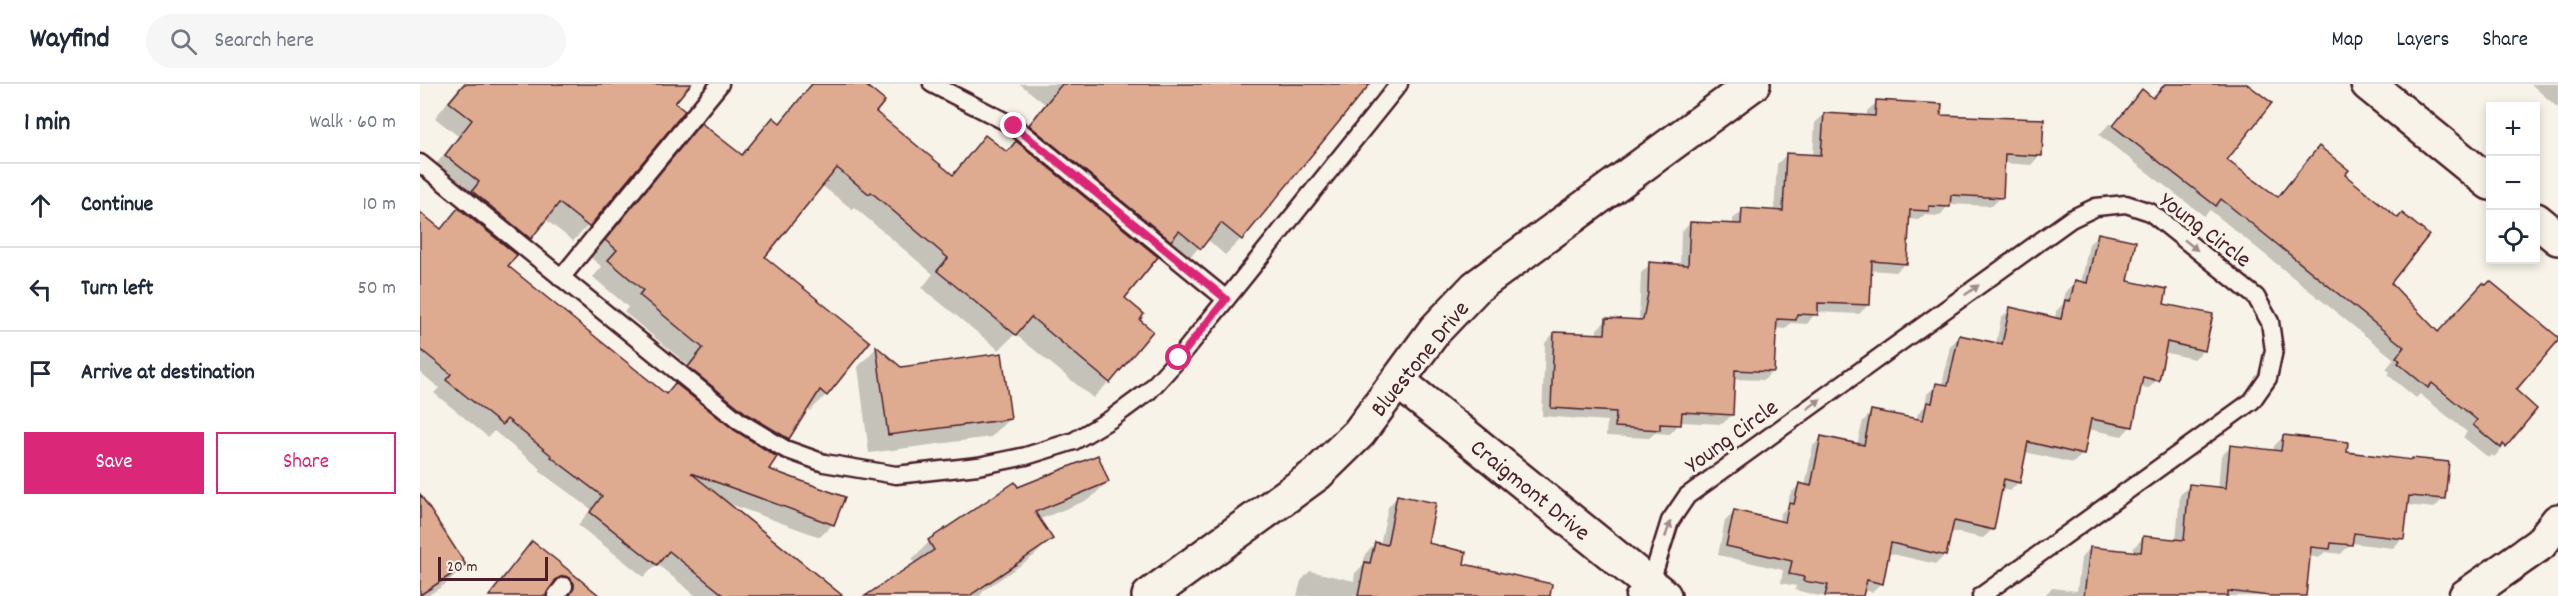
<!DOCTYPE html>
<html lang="en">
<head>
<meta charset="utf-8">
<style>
	:root { --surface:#fff; --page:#f6f6f7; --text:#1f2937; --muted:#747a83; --line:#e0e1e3; --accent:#db2777 }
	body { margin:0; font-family:Dekko,sans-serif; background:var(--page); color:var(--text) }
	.controls { position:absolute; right:18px; top:18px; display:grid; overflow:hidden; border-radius:0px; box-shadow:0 3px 9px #0003 }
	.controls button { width:54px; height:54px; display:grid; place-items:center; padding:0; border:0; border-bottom:2px solid var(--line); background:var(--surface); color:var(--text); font:30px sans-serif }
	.scale { position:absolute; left:18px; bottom:15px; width:110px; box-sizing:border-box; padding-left:6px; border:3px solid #4a1f2b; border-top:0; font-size:16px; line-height:21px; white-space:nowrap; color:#4a1f2b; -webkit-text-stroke:4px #f7f3e8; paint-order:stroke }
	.stop { position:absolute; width:18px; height:18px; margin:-14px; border:4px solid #db2777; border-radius:50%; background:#fff }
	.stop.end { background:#db2777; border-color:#fff; box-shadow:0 2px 6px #0008 }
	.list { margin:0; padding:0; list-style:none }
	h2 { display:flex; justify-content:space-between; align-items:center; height:78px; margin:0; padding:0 24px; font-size:26px }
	h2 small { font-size:20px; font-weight:400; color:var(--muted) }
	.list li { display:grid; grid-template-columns:39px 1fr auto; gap:18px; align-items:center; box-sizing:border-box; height:84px; padding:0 24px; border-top:2px solid var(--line) }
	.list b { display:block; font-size:22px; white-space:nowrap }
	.list em { font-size:20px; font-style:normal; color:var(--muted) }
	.actions { display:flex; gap:12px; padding:18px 24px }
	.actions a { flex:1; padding:14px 0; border:2px solid var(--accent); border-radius:0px; text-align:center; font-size:21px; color:var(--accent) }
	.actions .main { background:var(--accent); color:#fff }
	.icon { flex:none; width:33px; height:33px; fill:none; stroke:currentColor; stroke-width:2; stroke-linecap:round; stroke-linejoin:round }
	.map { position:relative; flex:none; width:2138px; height:512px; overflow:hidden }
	header { display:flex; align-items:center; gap:36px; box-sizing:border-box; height:84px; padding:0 30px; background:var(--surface); border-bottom:2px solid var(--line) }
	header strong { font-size:28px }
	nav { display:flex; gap:33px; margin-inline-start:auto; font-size:21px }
	.search { width:420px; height:54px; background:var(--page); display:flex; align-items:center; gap:15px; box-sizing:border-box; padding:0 21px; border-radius:33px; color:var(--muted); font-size:22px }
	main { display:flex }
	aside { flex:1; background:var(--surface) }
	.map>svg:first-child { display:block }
	.shadow { fill:#0003 }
	.building { fill:#deab91; stroke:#4a1f2b; stroke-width:1.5 }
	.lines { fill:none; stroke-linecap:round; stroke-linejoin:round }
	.lane-casing { stroke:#4a1f2b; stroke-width:21 }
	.street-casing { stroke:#4a1f2b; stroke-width:38 }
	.secondary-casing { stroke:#4a1f2b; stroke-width:38 }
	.lane { stroke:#f7f3e8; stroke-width:16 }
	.street { stroke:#f7f3e8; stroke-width:33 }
	.secondary { stroke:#f7f3e8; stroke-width:33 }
	.oneway { fill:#a0898a }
	.route { stroke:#db2777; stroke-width:8 }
	.labels { text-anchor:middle; stroke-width:6; stroke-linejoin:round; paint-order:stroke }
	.street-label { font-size:24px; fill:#4a1f2b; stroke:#f7f3e8 }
</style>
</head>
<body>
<header>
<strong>Wayfind</strong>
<div class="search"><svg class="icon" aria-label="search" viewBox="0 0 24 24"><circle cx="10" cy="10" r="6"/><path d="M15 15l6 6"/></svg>Search here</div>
<nav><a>Map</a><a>Layers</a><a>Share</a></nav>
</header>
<main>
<aside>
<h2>1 min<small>Walk · 60 m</small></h2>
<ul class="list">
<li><svg class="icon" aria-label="ahead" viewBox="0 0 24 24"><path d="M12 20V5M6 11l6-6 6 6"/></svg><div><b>Continue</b></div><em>10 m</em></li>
<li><svg class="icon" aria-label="left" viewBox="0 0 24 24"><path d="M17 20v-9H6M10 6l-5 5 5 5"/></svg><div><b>Turn left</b></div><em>50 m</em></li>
<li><svg class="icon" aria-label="arrive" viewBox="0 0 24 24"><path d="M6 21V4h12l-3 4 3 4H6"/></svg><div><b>Arrive at destination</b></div></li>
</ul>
<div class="actions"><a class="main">Save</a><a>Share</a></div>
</aside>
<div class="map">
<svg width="2138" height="512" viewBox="0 0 2138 512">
	<rect width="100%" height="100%" fill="#f7f3e8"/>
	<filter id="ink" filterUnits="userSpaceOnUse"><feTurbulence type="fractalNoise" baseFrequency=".0167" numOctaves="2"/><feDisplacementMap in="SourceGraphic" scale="12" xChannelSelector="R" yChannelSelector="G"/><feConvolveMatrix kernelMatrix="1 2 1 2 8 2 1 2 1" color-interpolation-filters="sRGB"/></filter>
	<g filter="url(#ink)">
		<!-- shadow -->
		<g class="shadow">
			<polygon points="42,0 269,0 253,20 263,27 168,142 153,157 125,135 93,170 86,183 245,311 255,301 253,299 268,281 204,228 208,223 173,193 182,183 170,173 265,57 281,41 321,72 353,35 359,40 391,0 441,0 454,28 531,92 565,53 586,69 597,59 595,57 625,20 600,0 948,0 821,155 805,171 787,155 764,179 743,163 734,172 703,215 689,298 673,314 595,250 579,266 502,204 513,190 434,123 432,125 401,101 343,173 406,311 390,327 387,324 367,354 351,370 347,386 413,440 400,453 307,419 417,512 276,512 237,480 224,493 158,441 171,425 119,387 121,385 74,347 68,353 14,309 19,304 0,288 0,129 20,146 39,125 38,123 45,114 11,87 38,52 15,34"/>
			<polygon points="1744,0 1824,0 1805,76 1857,114 1900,64 1923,91 1969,199 2017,249 2138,255 2094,306 2085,362 2074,373 2072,371 2069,374 2043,353 2047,348 2000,310 1996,314 1968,291 1970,288 1966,285 1974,275 1790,126 1784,132 1679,51 1689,40 1694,40 1722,7 1732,15"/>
			<polygon points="2111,0 2138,0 2138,24"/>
			<polygon points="1457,18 1520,32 1620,71 1611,81 1583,79 1581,113 1572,122 1529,120 1520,132 1504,131 1498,136 1488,135 1486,179 1476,188 1450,186 1448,221 1439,230 1396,228 1387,240 1371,239 1365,245 1355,244 1353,287 1344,296 1313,295 1312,331 1302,340 1260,338 1250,350 1235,349 1229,354 1186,352 1187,337 1122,332 1125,259 1134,249 1177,252 1177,245 1187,236 1219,238 1221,189 1230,180 1260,182 1261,149 1270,139 1313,141 1313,135 1323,126 1354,128 1357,80 1366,71 1393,72 1395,39 1404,30 1447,33 1447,27"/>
			<polygon points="1678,151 1706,198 1742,221 1784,266 1774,275 1743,268 1737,296 1728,305 1719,303 1711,342 1702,352 1668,345 1663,370 1653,379 1605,368 1599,398 1590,407 1581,405 1573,445 1563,454 1530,447 1525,471 1516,480 1468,469 1461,499 1452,508 1443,506 1442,512 1399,512 1375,506 1376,502 1361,499 1363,486 1298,471 1305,437 1315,428 1359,438 1360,430 1367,423 1370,410 1379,401 1385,402 1393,362 1402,353 1437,361 1443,337 1452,328 1496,337 1498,329 1505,322 1507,310 1517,301 1522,302 1530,262 1539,253 1576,260 1581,234 1590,225 1635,235 1636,227 1643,220 1646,207 1655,198 1661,199 1669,160"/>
			<polygon points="456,264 480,285 590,334 571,353 449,369 438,283"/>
			<polygon points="1864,352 1926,370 2024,414 2014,424 1987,421 1983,454 1973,464 1931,459 1921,470 1905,468 1899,474 1889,472 1885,512 1624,512 1632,504 1657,507 1661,474 1670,464 1713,469 1714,463 1723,454 1756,457 1760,411 1769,402 1798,405 1801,372 1811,363 1853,367 1854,362"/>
			<polygon points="687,398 670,415 618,436 631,455 614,472 564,506 560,512 447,512 495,480 492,475 509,458 598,405"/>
			<polygon points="0,412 44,481 26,500 7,512 0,512"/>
			<polygon points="977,413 1006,460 1105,512 877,512 881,497 890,487 934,497 935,489 943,482 945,470 955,460 960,461 968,423"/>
			<polygon points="106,465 178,512 148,512 149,510 144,499 135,497 124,512 70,512"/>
		</g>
		<!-- building -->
		<g class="building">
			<polygon points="44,0 271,0 255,19 265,27 169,143 139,119 111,155 52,107 59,98 25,71 52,36 29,18"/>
			<polygon points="392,0 444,0 465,17 456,28 533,91 565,51 587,68 596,57 738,173 705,214 724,230 720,236 733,247 690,299 611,233 596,251 517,187 528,174 451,108 449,110 417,84 345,173 450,258 407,312 400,306 369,355 326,329 268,283 283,264 219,211 223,206 188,176 197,166 185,156 281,39 322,71 353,33 360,39"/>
			<polygon points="642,0 950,0 822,156 801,139 781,165 759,147 751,157 609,41"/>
			<polygon points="1745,0 1827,0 1852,19 1807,76 1858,113 1899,62 1929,86 1925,91 1978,134 1982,129 2009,151 1971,199 2018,248 2063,199 2066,201 2070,197 2138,253 2138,257 2096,306 2117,325 2086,363 2083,360 2081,364 2053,341 2057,336 2012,299 2008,304 1978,279 1980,277 1976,273 1984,263 1801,115 1796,122 1693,42 1722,5 1733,14"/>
			<polygon points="1456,16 1522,20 1521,31 1624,35 1622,72 1585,70 1583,114 1531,111 1530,123 1509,122 1509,127 1490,126 1487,180 1452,177 1450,221 1398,219 1398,231 1377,230 1376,236 1357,235 1354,288 1315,286 1313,331 1262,328 1261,341 1240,340 1240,346 1195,343 1196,328 1131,324 1134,248 1185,250 1186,234 1223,236 1228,209 1229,178 1268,181 1270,138 1321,140 1322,124 1363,127 1366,69 1401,71 1404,29 1455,32"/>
			<polygon points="38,124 97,171 88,182 246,310 255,299 314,346 357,373 349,385 425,413 414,441 271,389 423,512 305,512 249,467 237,481 170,428 182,412 131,373 132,372 87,335 82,341 26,296 31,290 0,265 0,128 21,145"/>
			<polygon points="1678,149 1716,157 1708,197 1747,205 1744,220 1793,230 1785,267 1747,258 1739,297 1723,293 1713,343 1671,335 1664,371 1608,358 1600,399 1584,395 1574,446 1534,437 1526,472 1471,459 1463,500 1447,496 1443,512 1405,512 1408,501 1383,497 1384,493 1369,490 1372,477 1306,462 1314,426 1365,438 1369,419 1374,420 1379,399 1391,402 1401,352 1444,361 1451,326 1503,336 1507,318 1512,319 1516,299 1528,301 1539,251 1582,260 1590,223 1641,235 1645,216 1650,217 1655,196 1667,199"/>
			<polygon points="456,262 481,283 582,269 591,335 468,351"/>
			<polygon points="1863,351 1928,358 1927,368 1992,376 1992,374 2029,378 2025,415 1989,412 1984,455 1934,449 1932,461 1911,459 1910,465 1891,463 1886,512 1850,512 1808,507 1808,512 1664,512 1670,463 1721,468 1723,452 1764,456 1769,400 1806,404 1810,361 1861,367"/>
			<polygon points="678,371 689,398 615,428 633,455 549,512 445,512 514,466 508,456 595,398 598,403"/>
			<polygon points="0,410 46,481 0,511"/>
			<polygon points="977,411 1016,419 1008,459 1046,468 1044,480 1132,500 1130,512 938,512 945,478 950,479 955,458 967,461"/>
			<polygon points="112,457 135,475 180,512 149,512 154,504 154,499 145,492 136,495 126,512 69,512"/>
		</g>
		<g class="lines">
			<defs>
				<g id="lane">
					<polyline points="512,0 594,42 806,215"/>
					<polyline points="0,79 320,338 365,365 404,379 476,391 558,382 606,372 654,357 691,335 729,307 759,274 979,0"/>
					<polyline points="141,194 300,0"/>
					<polyline points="136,512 144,502"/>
					<polyline points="1214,512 1230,501 1250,437 1267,412 1651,135 1676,123 1706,120 1730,128 1836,213 1850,238 1854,266 1848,294 1832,317 1561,512"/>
				</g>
				<g id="street">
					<polyline points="978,297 1244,512"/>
					<polyline points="2046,512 2120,460 2138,437"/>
				</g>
				<g id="secondary">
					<polyline points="1948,0 2070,99"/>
					<polyline points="2116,136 2138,154"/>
					<polyline points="729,512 897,390 939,349 1015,246 1056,203 1333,0"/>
				</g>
			</defs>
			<!-- lane casing -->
			<use href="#lane" class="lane-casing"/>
			<!-- street casing -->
			<use href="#street" class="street-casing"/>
			<!-- secondary casing -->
			<use href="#secondary" class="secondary-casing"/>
			<!-- lane -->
			<use href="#lane" class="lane"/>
			<!-- street -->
			<use href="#street" class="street"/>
			<!-- secondary -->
			<use href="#secondary" class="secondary"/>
		</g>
		<!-- one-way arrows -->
		<defs><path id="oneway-solid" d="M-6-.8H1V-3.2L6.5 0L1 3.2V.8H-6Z" transform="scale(1.5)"/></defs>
		<g class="oneway">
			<use href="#oneway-solid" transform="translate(1771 161) rotate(39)"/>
			<use href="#oneway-solid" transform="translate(1552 206) rotate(-36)"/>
			<use href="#oneway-solid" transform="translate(1394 320) rotate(-36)"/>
			<use href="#oneway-solid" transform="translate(1248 445) rotate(-71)"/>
		</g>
	</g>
	<g class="lines" filter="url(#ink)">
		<!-- route -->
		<polyline class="route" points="594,42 806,215 759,274"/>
	</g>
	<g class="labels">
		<!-- street labels -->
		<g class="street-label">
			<text transform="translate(1786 145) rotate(37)" y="8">Young Circle</text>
			<text transform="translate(999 274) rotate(-51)" y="8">Bluestone Drive</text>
			<text transform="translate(1311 351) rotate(-36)" y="8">Young Circle</text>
			<text transform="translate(1111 405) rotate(39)" y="8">Craigmont Drive</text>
		</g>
	</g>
</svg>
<div class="controls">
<button>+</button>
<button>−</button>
<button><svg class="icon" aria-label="locate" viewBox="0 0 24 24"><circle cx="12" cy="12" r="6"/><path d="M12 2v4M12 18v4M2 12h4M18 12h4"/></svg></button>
</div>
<div class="scale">20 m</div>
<div class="stop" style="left:759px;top:274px"></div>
<div class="stop end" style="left:594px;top:42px"></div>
</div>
</main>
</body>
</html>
